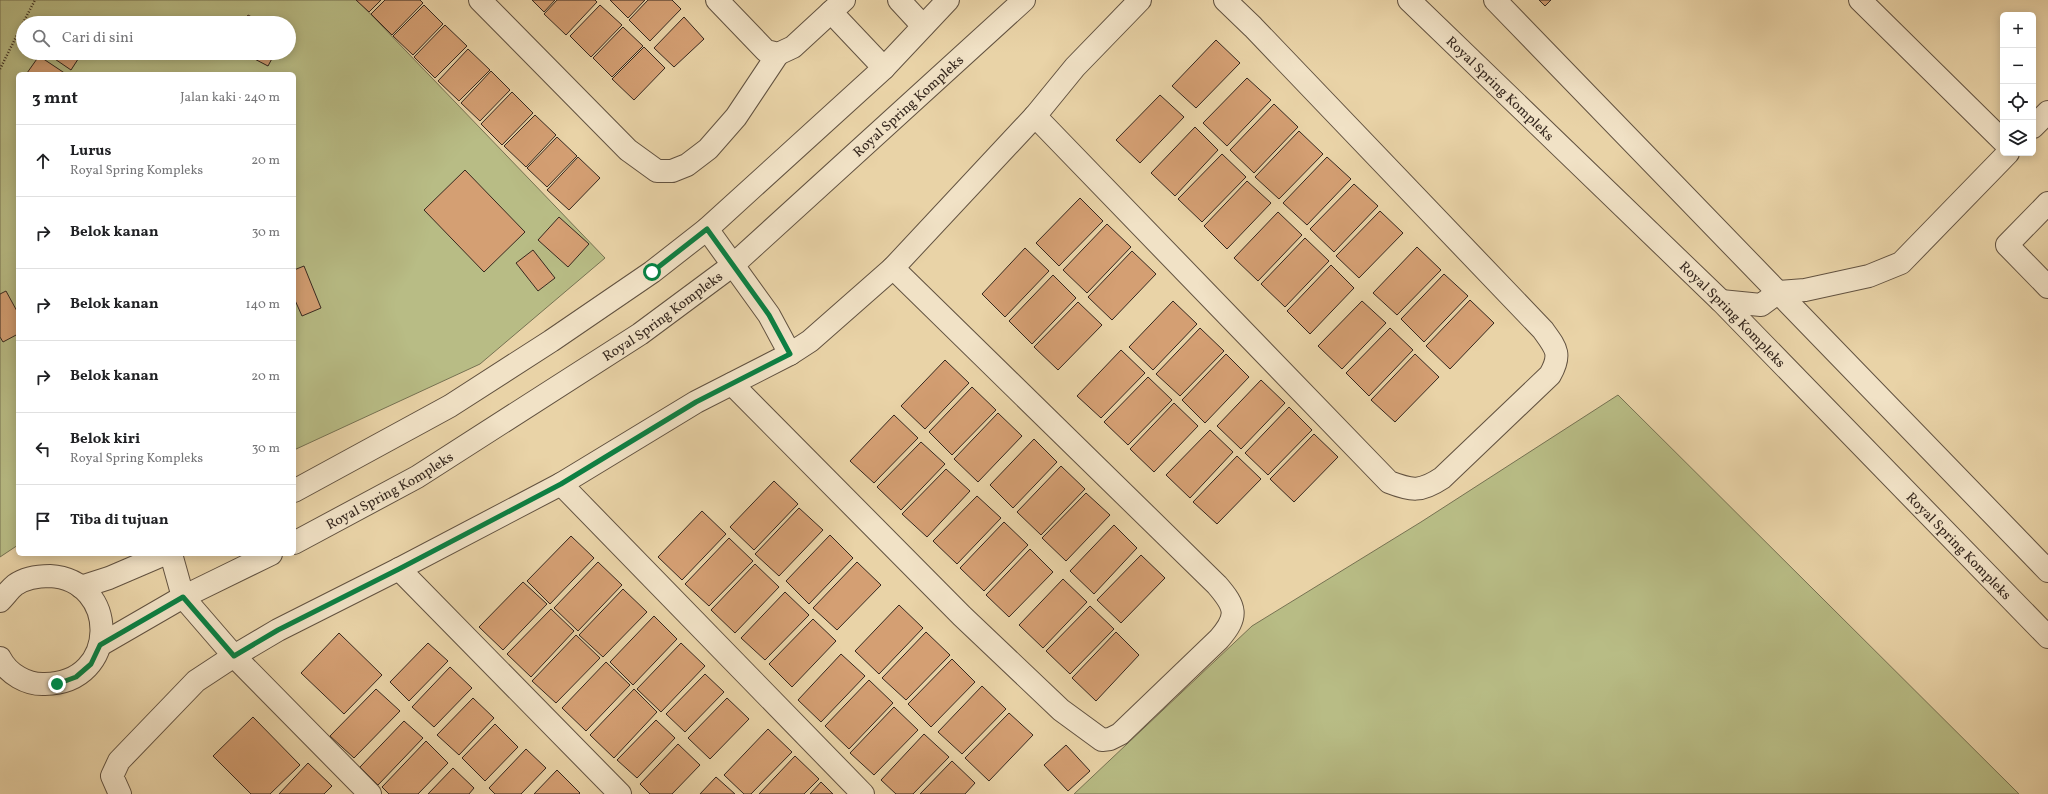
<!DOCTYPE html>
<html lang="id">
<head>
<meta charset="utf-8">
<style>
	:root { --surface:#fff; --page:#f2f2f2; --text:#202124; --muted:#757577; --line:#e0e0e0 }
	body { margin:0; font-family:Vollkorn,serif; background:var(--page); color:var(--text) }
	.controls { position:absolute; right:12px; top:12px; display:grid; overflow:hidden; border-radius:6px; box-shadow:0 2px 10px #0003 }
	.controls button { width:36px; height:36px; display:grid; place-items:center; padding:0; border:0; border-bottom:1px solid var(--line); background:var(--surface); color:var(--text); font:20px sans-serif }
	.stop { position:absolute; width:12px; height:12px; margin:-9px; border:3px solid #0b8043; border-radius:50%; background:#fff }
	.stop.end { background:#0b8043; border-color:#fff; box-shadow:0 1px 4px #0008 }
	.list { margin:0; padding:0; list-style:none }
	h2 { display:flex; justify-content:space-between; align-items:center; height:52px; margin:0; padding:0 16px; font-size:17px }
	h2 small { font-size:13px; font-weight:400; color:var(--muted) }
	.list li { display:grid; grid-template-columns:26px 1fr auto; gap:12px; align-items:center; box-sizing:border-box; height:72px; padding:0 16px; border-top:1px solid var(--line) }
	.list b { display:block; font-size:15px; white-space:nowrap }
	.list p { margin:0; font-size:13px; white-space:nowrap; color:var(--muted) }
	.list em { font-size:13px; font-style:normal; color:var(--muted) }
	.icon { flex:none; width:22px; height:22px; fill:none; stroke:currentColor; stroke-width:2; stroke-linecap:round; stroke-linejoin:round }
	.map { position:relative; flex:none; width:2048px; height:794px; overflow:hidden }
	.search { position:absolute; background:var(--surface); box-shadow:0 2px 10px #0003; left:16px; top:16px; width:280px; height:44px; display:flex; align-items:center; gap:10px; box-sizing:border-box; padding:0 14px; border-radius:22px; color:var(--muted); font-size:15px }
	.panel { position:absolute; background:var(--surface); box-shadow:0 2px 10px #0003; left:16px; top:72px; width:280px; height:484px; border-radius:6px }
	.map>svg:first-child { display:block }
	.green { fill:#b8bc85; stroke:#767252; fill-rule:evenodd }
	.building { fill:#d49f73; stroke:#35271e }
	.lines { fill:none; stroke-linecap:round; stroke-linejoin:round }
	.minor-casing { stroke:#625240; stroke-width:24 }
	.path { stroke:#35271e; stroke-width:2.5; stroke-dasharray:1 2; stroke-linecap:butt }
	.minor { stroke:#f1e2c6; stroke-width:22 }
	.route { stroke:#0b8043; stroke-width:5 }
	.labels { text-anchor:middle; stroke-width:3.5; stroke-linejoin:round; paint-order:stroke }
	.street-label { font-size:14px; fill:#35271e; stroke:#f1e2c6 }
</style>
</head>
<body>
<div class="map">
<svg width="2048" height="794" viewBox="0 0 2048 794">
	<rect width="100%" height="100%" fill="#e9d3a7"/>
	<filter id="stains"><feTurbulence type="fractalNoise" baseFrequency=".005" numOctaves="4"/><feColorMatrix values="0 0 0 0 .2 0 0 0 0 .09 0 0 0 0 .02 0 0 0 .5 -.17"/></filter>
	<radialGradient id="worn" r=".72"><stop offset=".6" stop-color="#630" stop-opacity="0"/><stop offset="1" stop-color="#630" stop-opacity=".3"/></radialGradient>
	<!-- green -->
	<g class="green">
		<path d="M0 0H357L605 258 480 364 294 450V74H18V545L0 557ZM23 23H289V53H23Z"/>
		<polygon points="1618,395 2019,794 1074,794 1252,626 1421,522"/>
	</g>
	<!-- building -->
	<g class="building">
		<polygon points="356,0 381,0 369,12"/>
		<polygon points="385,0 420,0 423,3 392,35 371,14"/>
		<polygon points="532,0 555,0 544,12"/>
		<polygon points="557,0 595,0 597,2 566,35 544,14"/>
		<polygon points="610,0 645,0 628,18"/>
		<polygon points="648,0 672,0 681,9 650,41 629,20"/>
		<polygon points="1539,0 1551,0 1545,6"/>
		<polygon points="424,5 443,24 413,55 393,36"/>
		<polygon points="600,5 622,25 591,57 570,36"/>
		<polygon points="248,15 263,23 243,23"/>
		<polygon points="684,17 704,39 674,67 654,48"/>
		<polygon points="445,25 467,46 435,78 414,57"/>
		<polygon points="623,27 643,46 612,77 593,58"/>
		<polygon points="1216,40 1240,63 1196,108 1172,86"/>
		<polygon points="644,47 665,68 634,100 612,79"/>
		<polygon points="468,49 490,70 459,101 438,81"/>
		<polygon points="46,53 82,53 71,70"/>
		<polygon points="243,53 275,53 268,66"/>
		<polygon points="39,56 66,74 29,74 27,73"/>
		<polygon points="491,71 510,90 480,121 461,103"/>
		<polygon points="1247,78 1271,100 1227,146 1203,123"/>
		<polygon points="512,92 533,113 502,145 481,124"/>
		<polygon points="1160,95 1184,117 1140,163 1116,140"/>
		<polygon points="1274,104 1298,127 1254,173 1230,150"/>
		<polygon points="535,115 556,135 526,167 504,146"/>
		<polygon points="1195,127 1218,150 1175,196 1151,173"/>
		<polygon points="1299,131 1323,154 1279,199 1255,177"/>
		<polygon points="557,137 577,156 547,187 527,168"/>
		<polygon points="1222,154 1246,177 1202,222 1178,199"/>
		<polygon points="578,157 600,178 569,210 547,190"/>
		<polygon points="1327,157 1351,179 1307,225 1283,203"/>
		<polygon points="465,170 525,232 484,272 424,210"/>
		<polygon points="1247,181 1271,203 1227,249 1204,226"/>
		<polygon points="1354,184 1378,206 1334,252 1310,229"/>
		<polygon points="1080,198 1103,221 1059,266 1036,243"/>
		<polygon points="1380,211 1403,233 1359,278 1336,256"/>
		<polygon points="1278,212 1302,235 1258,281 1234,258"/>
		<polygon points="559,217 589,244 568,267 538,240"/>
		<polygon points="1107,224 1131,247 1087,293 1063,270"/>
		<polygon points="1305,238 1329,261 1285,307 1261,284"/>
		<polygon points="1417,247 1441,270 1397,315 1373,293"/>
		<polygon points="1025,248 1049,271 1005,317 982,294"/>
		<polygon points="533,250 555,278 538,291 516,263"/>
		<polygon points="1132,251 1156,274 1112,320 1088,297"/>
		<polygon points="1331,265 1354,288 1310,334 1287,311"/>
		<polygon points="304,266 321,308 302,316 294,298 294,270"/>
		<polygon points="1444,274 1468,296 1424,342 1401,319"/>
		<polygon points="1053,275 1076,298 1032,344 1009,321"/>
		<polygon points="6,291 18,313 18,334 3,342 0,337 0,294"/>
		<polygon points="1470,300 1494,323 1450,369 1426,346"/>
		<polygon points="1173,301 1197,324 1153,370 1129,347"/>
		<polygon points="1362,301 1386,323 1342,369 1318,346"/>
		<polygon points="1078,302 1102,325 1058,370 1034,347"/>
		<polygon points="1200,328 1224,351 1180,396 1156,374"/>
		<polygon points="1390,328 1413,350 1369,396 1346,373"/>
		<polygon points="1121,350 1145,373 1101,418 1077,396"/>
		<polygon points="1226,354 1249,377 1205,423 1182,400"/>
		<polygon points="1415,354 1439,377 1395,422 1371,400"/>
		<polygon points="945,360 969,383 925,429 901,406"/>
		<polygon points="1148,377 1172,400 1128,445 1104,422"/>
		<polygon points="1261,380 1285,403 1241,449 1217,426"/>
		<polygon points="972,387 996,410 952,455 929,432"/>
		<polygon points="1174,403 1198,426 1154,472 1130,449"/>
		<polygon points="1289,407 1312,430 1268,475 1245,453"/>
		<polygon points="998,413 1022,436 978,482 954,459"/>
		<polygon points="894,415 918,438 874,483 850,461"/>
		<polygon points="1210,430 1233,452 1190,498 1166,475"/>
		<polygon points="1314,434 1338,457 1294,502 1270,479"/>
		<polygon points="1034,439 1057,462 1013,508 990,485"/>
		<polygon points="921,442 945,464 901,510 877,487"/>
		<polygon points="1237,456 1261,479 1217,524 1193,502"/>
		<polygon points="1061,466 1085,489 1041,535 1017,512"/>
		<polygon points="946,469 970,491 927,537 902,514"/>
		<polygon points="774,481 798,504 754,550 730,527"/>
		<polygon points="1086,493 1110,515 1066,561 1042,538"/>
		<polygon points="977,496 1001,518 957,564 933,541"/>
		<polygon points="799,508 823,530 779,576 755,554"/>
		<polygon points="702,511 726,534 682,580 658,557"/>
		<polygon points="1004,522 1028,545 984,591 960,568"/>
		<polygon points="1114,525 1137,548 1094,594 1070,571"/>
		<polygon points="830,535 853,558 809,604 786,581"/>
		<polygon points="571,536 594,558 550,604 527,581"/>
		<polygon points="729,538 753,561 709,606 685,584"/>
		<polygon points="1030,549 1053,572 1009,617 986,595"/>
		<polygon points="1141,555 1165,578 1121,623 1097,600"/>
		<polygon points="598,562 622,585 578,631 554,608"/>
		<polygon points="857,562 881,585 837,630 813,608"/>
		<polygon points="755,564 779,587 735,633 711,610"/>
		<polygon points="1063,579 1087,602 1043,648 1019,625"/>
		<polygon points="523,582 547,604 503,650 479,627"/>
		<polygon points="623,589 647,612 603,657 579,635"/>
		<polygon points="785,592 809,615 765,660 741,638"/>
		<polygon points="899,605 923,628 879,674 855,651"/>
		<polygon points="1090,606 1114,629 1070,674 1046,651"/>
		<polygon points="551,609 574,631 531,677 507,654"/>
		<polygon points="654,616 677,639 633,685 610,662"/>
		<polygon points="813,619 836,641 792,687 769,664"/>
		<polygon points="926,632 950,655 906,700 882,678"/>
		<polygon points="1116,632 1139,655 1096,701 1072,678"/>
		<polygon points="339,633 382,675 344,714 301,673"/>
		<polygon points="576,635 600,658 556,703 532,681"/>
		<polygon points="428,643 448,661 409,701 390,682"/>
		<polygon points="681,643 705,666 661,712 637,689"/>
		<polygon points="841,654 865,676 821,722 798,700"/>
		<polygon points="952,659 975,682 931,727 908,704"/>
		<polygon points="606,662 630,685 586,731 562,708"/>
		<polygon points="450,667 472,688 434,727 412,707"/>
		<polygon points="705,674 724,692 685,732 666,714"/>
		<polygon points="869,680 893,703 849,749 825,726"/>
		<polygon points="982,686 1006,709 962,754 938,732"/>
		<polygon points="376,689 400,711 354,758 330,736"/>
		<polygon points="634,689 657,712 614,758 590,735"/>
		<polygon points="473,698 494,718 459,755 437,735"/>
		<polygon points="727,698 749,719 710,759 688,738"/>
		<polygon points="894,707 918,730 874,775 850,753"/>
		<polygon points="1009,713 1033,735 989,781 965,758"/>
		<polygon points="253,717 300,765 270,794 251,794 213,756"/>
		<polygon points="656,720 675,738 637,778 617,760"/>
		<polygon points="404,721 423,738 378,785 360,767"/>
		<polygon points="495,724 518,747 485,781 462,758"/>
		<polygon points="768,729 792,752 751,794 744,794 724,775"/>
		<polygon points="924,734 949,757 913,794 896,794 881,780"/>
		<polygon points="426,741 448,763 418,794 389,794 382,787"/>
		<polygon points="678,744 700,765 672,794 650,794 640,784"/>
		<polygon points="1066,745 1090,771 1068,791 1044,765"/>
		<polygon points="526,749 546,768 521,794 495,794 489,788"/>
		<polygon points="795,756 819,779 804,794 759,794"/>
		<polygon points="952,761 975,783 965,794 920,794"/>
		<polygon points="308,763 332,786 324,794 279,794"/>
		<polygon points="453,768 474,788 469,794 428,794"/>
		<polygon points="557,770 580,793 579,794 534,794"/>
		<polygon points="716,777 735,794 700,794"/>
		<polygon points="821,782 833,794 810,794"/>
	</g>
	<g class="lines">
		<defs>
			<g id="minor">
				<polyline points="480,0 628,150 657,171 672,171 687,165 708,149 736,117 778,54"/>
				<polyline points="717,0 766,51 778,54 793,47 844,0"/>
				<polyline points="899,0 923,26"/>
				<path id="s1" d="M1409 0 1721 301 2048 637"/>
				<polyline points="1495,0 2048,571"/>
				<polyline points="1860,0 2003,141"/>
				<polyline points="831,12 884,68"/>
				<path d="M1035 116 1389 482C1412 491 1421 492 1442 478L1550 375C1562 354 1556 348 1543 330L1253 27 1225 0"/>
				<polyline points="2033,127 2048,112"/>
				<polyline points="2048,203 2007,245 2048,287"/>
				<polyline points="707,229 769,315 790,354"/>
				<polyline points="1721,301 1761,305 1779,292 1805,290 1869,276 1901,263 2008,153"/>
				<path d="M732 384 962 616 1061 710 1102 740 1110 739 1120 734 1219 639C1239 616 1236 607 1217 585L893 268"/>
				<polyline points="561,484 863,794"/>
				<polyline points="294,491 450,406 551,341 652,272 707,229 884,68 948,0"/>
				<path id="s2" d="M294 543 417 477 640 334 733 265 1024 0"/>
				<polyline points="171,554 183,597 234,656 370,794"/>
				<polyline points="399,569 620,794"/>
				<polyline points="81,587 109,578 165,554"/>
				<path d="M0 601C5 596 10 589 15 585 25 578 38 576 50 576 119 580 120 683 45 684 27 685 8 674 0 658"/>
				<polyline points="100,645 183,597 271,554"/>
				<polyline points="120,794 112,776 119,761 196,681 234,656 278,630 399,569 561,484 696,402 790,354 810,341 893,268 1035,116 1075,67 1140,0"/>
			</g>
		</defs>
		<!-- minor casing -->
		<use href="#minor" class="minor-casing"/>
		<!-- path -->
		<g class="path">
			<polyline points="23,23 35,0"/>
			<polyline points="0,69 23,23"/>
		</g>
		<!-- minor -->
		<use href="#minor" class="minor"/>
	</g>
	<g class="lines">
		<!-- route -->
		<polyline class="route" points="57,684 76,677 91,664 100,645 183,597 234,656 278,630 399,569 561,484 696,402 790,354 769,315 707,229 652,272"/>
	</g>
	<g class="labels">
		<!-- street labels -->
		<g class="street-label">
			<text dy="5" stroke="none"><textPath href="#s1" startOffset="127">Royal Spring Kompleks</textPath></text>
			<text dy="5" stroke="none"><textPath href="#s2" startOffset="757">Royal Spring Kompleks</textPath></text>
			<text dy="5" stroke="none"><textPath href="#s1" startOffset="451">Royal Spring Kompleks</textPath></text>
			<text dy="5" stroke="none"><textPath href="#s2" startOffset="433">Royal Spring Kompleks</textPath></text>
			<text dy="5" stroke="none"><textPath href="#s2" startOffset="109">Royal Spring Kompleks</textPath></text>
			<text dy="5" stroke="none"><textPath href="#s1" startOffset="775">Royal Spring Kompleks</textPath></text>
		</g>
	</g>
	<rect width="100%" height="100%" filter="url(#stains)"/>
	<rect width="100%" height="100%" fill="url(#worn)"/>
</svg>
<div class="controls">
<button>+</button>
<button>−</button>
<button><svg class="icon" aria-label="locate" viewBox="0 0 24 24"><circle cx="12" cy="12" r="6"/><path d="M12 2v4M12 18v4M2 12h4M18 12h4"/></svg></button>
<button><svg class="icon" aria-label="layers" viewBox="0 0 24 24"><path d="M12 4l9 5-9 5-9-5zM3 14l9 5 9-5"/></svg></button>
</div>
<div class="stop" style="left:652px;top:272px"></div>
<div class="stop end" style="left:57px;top:684px"></div>
<div class="search"><svg class="icon" aria-label="search" viewBox="0 0 24 24"><circle cx="10" cy="10" r="6"/><path d="M15 15l6 6"/></svg>Cari di sini</div>
<section class="panel">
<h2>3 mnt<small>Jalan kaki · 240 m</small></h2>
<ul class="list">
<li><svg class="icon" aria-label="ahead" viewBox="0 0 24 24"><path d="M12 20V5M6 11l6-6 6 6"/></svg><div><b>Lurus</b><p>Royal Spring Kompleks</p></div><em>20 m</em></li>
<li><svg class="icon" aria-label="right" viewBox="0 0 24 24"><path d="M7 20v-9h11M14 6l5 5-5 5"/></svg><div><b>Belok kanan</b></div><em>30 m</em></li>
<li><svg class="icon" aria-label="right" viewBox="0 0 24 24"><path d="M7 20v-9h11M14 6l5 5-5 5"/></svg><div><b>Belok kanan</b></div><em>140 m</em></li>
<li><svg class="icon" aria-label="right" viewBox="0 0 24 24"><path d="M7 20v-9h11M14 6l5 5-5 5"/></svg><div><b>Belok kanan</b></div><em>20 m</em></li>
<li><svg class="icon" aria-label="left" viewBox="0 0 24 24"><path d="M17 20v-9H6M10 6l-5 5 5 5"/></svg><div><b>Belok kiri</b><p>Royal Spring Kompleks</p></div><em>30 m</em></li>
<li><svg class="icon" aria-label="arrive" viewBox="0 0 24 24"><path d="M6 21V4h12l-3 4 3 4H6"/></svg><div><b>Tiba di tujuan</b></div></li>
</ul>
</section>
</div>
</body>
</html>
